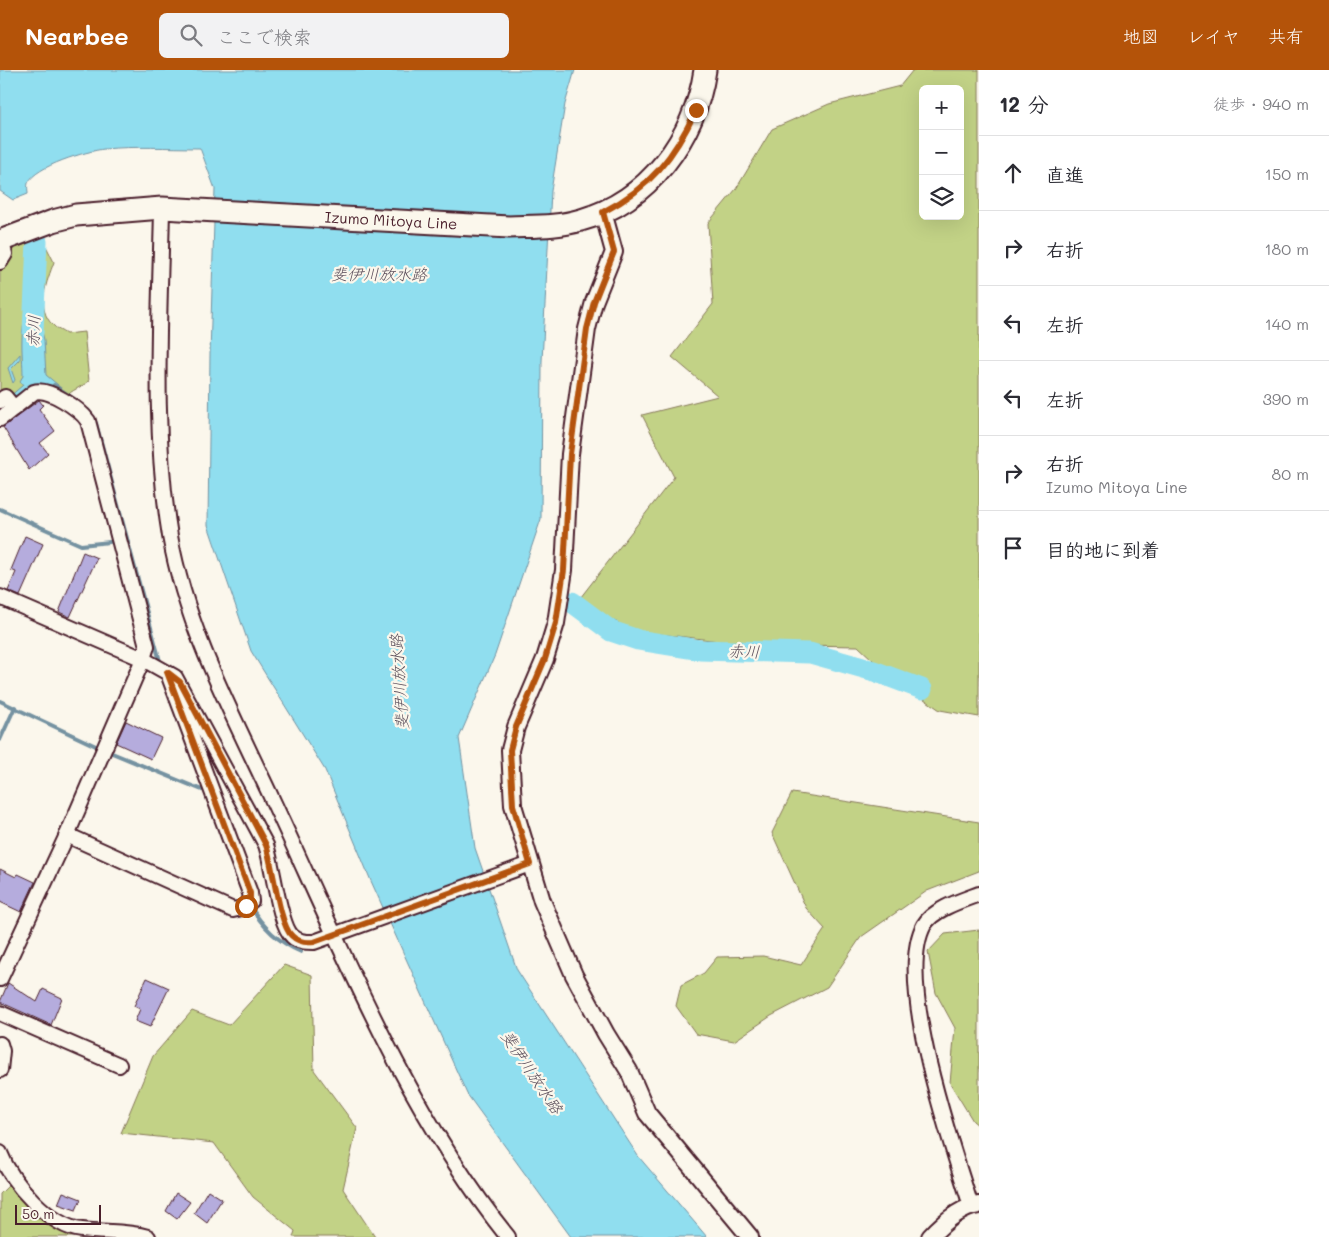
<!DOCTYPE html>
<html lang="ja">
<head>
<meta charset="utf-8">
<style>
	:root { --surface:#fff; --page:#f2f2f3; --text:#2b2b33; --muted:#7c7c81; --line:#e1e1e2; --accent:#b45309 }
	body { margin:0; font-family:Mali,"Klee One",sans-serif; background:var(--page); color:var(--text) }
	.controls { position:absolute; right:15px; top:15px; display:grid; overflow:hidden; border-radius:8px; box-shadow:0 5px 20px #0002 }
	.controls button { width:45px; height:45px; display:grid; place-items:center; padding:0; border:0; border-bottom:1px solid var(--line); background:var(--surface); color:var(--text); font:25px sans-serif }
	.scale { position:absolute; left:15px; bottom:12px; width:86px; box-sizing:border-box; padding-left:5px; border:2px solid #4a1f2b; border-top:0; font-size:14px; line-height:18px; white-space:nowrap; color:#4a1f2b; -webkit-text-stroke:4px #fbf7ec; paint-order:stroke }
	.stop { position:absolute; width:15px; height:15px; margin:-11px; border:4px solid #b45309; border-radius:50%; background:#fff }
	.stop.end { background:#b45309; border-color:#fff; box-shadow:0 1px 5px #0008 }
	.list { margin:0; padding:0; list-style:none }
	h2 { display:flex; justify-content:space-between; align-items:center; height:65px; margin:0; padding:0 20px; font-size:21px }
	h2 small { font-size:16px; font-weight:400; color:var(--muted) }
	.list li { display:grid; grid-template-columns:32px 1fr auto; gap:15px; align-items:center; box-sizing:border-box; height:75px; padding:0 20px; border-top:1px solid var(--line) }
	.list b { display:block; font-size:19px; white-space:nowrap }
	.list p { margin:0; font-size:16px; white-space:nowrap; color:var(--muted) }
	.list em { font-size:16px; font-style:normal; color:var(--muted) }
	.icon { flex:none; width:28px; height:28px; fill:none; stroke:currentColor; stroke-width:2; stroke-linecap:round; stroke-linejoin:round }
	.map { position:relative; flex:none; width:979px; height:1167px; overflow:hidden }
	header { display:flex; align-items:center; gap:30px; box-sizing:border-box; height:70px; padding:0 25px; background:var(--accent); color:#fff }
	header strong { font-size:24px }
	nav { display:flex; gap:28px; margin-inline-start:auto; font-size:18px }
	.search { width:350px; height:45px; background:var(--page); display:flex; align-items:center; gap:12px; box-sizing:border-box; padding:0 18px; border-radius:8px; color:var(--muted); font-size:19px }
	main { display:flex }
	aside { flex:1; background:var(--surface) }
	.map>svg:first-child { display:block }
	.green { fill:#c2d286; stroke:#867858; fill-rule:evenodd }
	.water { fill:#90deef; stroke:#7492a1 }
	.lines { fill:none; stroke-linecap:round; stroke-linejoin:round }
	.stream { stroke:#7492a1; stroke-width:4 }
	.river { stroke:#90deef; stroke-width:21 }
	.building { fill:#b5acdd; stroke:#4a1f2b }
	.minor-casing { stroke:#4a1f2b; stroke-width:18 }
	.tertiary-casing { stroke:#4a1f2b; stroke-width:20 }
	.primary-casing { stroke:#4a1f2b; stroke-width:25 }
	.minor { stroke:#fbf7ec; stroke-width:14 }
	.tertiary { stroke:#fbf7ec; stroke-width:16 }
	.primary { stroke:#fbf7ec; stroke-width:21 }
	.route { stroke:#b45309; stroke-width:6 }
	.labels { text-anchor:middle; stroke-width:4.5; stroke-linejoin:round; paint-order:stroke }
	.street-label { font-size:15px; fill:#4a1f2b; stroke:#fbf7ec }
	.water-label { font-size:16px; font-style:italic; fill:#5c4f5c; stroke:#fbf7ec }
</style>
</head>
<body>
<header>
<strong>Nearbee</strong>
<div class="search"><svg class="icon" aria-label="search" viewBox="0 0 24 24"><circle cx="10" cy="10" r="6"/><path d="M15 15l6 6"/></svg>ここで検索</div>
<nav><a>地図</a><a>レイヤ</a><a>共有</a></nav>
</header>
<main>
<div class="map">
<svg width="979" height="1167" viewBox="0 0 979 1167">
	<rect width="100%" height="100%" fill="#fbf7ec"/>
	<filter id="ink" filterUnits="userSpaceOnUse"><feTurbulence type="fractalNoise" baseFrequency=".02" numOctaves="2"/><feDisplacementMap in="SourceGraphic" scale="10" xChannelSelector="R" yChannelSelector="G"/><feConvolveMatrix kernelMatrix="1 2 1 2 8 2 1 2 1" color-interpolation-filters="sRGB"/></filter>
	<g filter="url(#ink)">
		<!-- green -->
		<g class="green">
			<path d="M913 0H979V647L940 640 889 605 858 576 745 574 634 561 577 532 674 407 642 345 718 326 672 287 713 234 708 153 736 119 772 59 829 34 900 16ZM923 19H960V146H923Z"/>
			<path d="M42 168 54 192C47 211 35 239 53 255 56 259 62 261 66 264L84 262 89 311C82 317 71 320 66 327L0 330V198L8 196 10 180Z"/>
			<polygon points="792,723 979,752 979,801 927,821 861,867 827,917 771,946 734,971 696,964 676,936 681,915 704,903 717,887 763,886 801,895 825,859 806,838 772,763"/>
			<polygon points="979,860 979,1056 973,1051 950,1013 955,958 936,923 928,882 945,864"/>
			<polygon points="284,895 312,905 314,1000 357,1058 343,1119 375,1167 293,1167 295,1161 253,1127 214,1073 121,1063 153,986 192,941 229,955"/>
			<path d="M10 1114C31 1136 51 1163 81 1167H0V1124Z"/>
		</g>
		<!-- water -->
		<g class="water">
			<path d="M0 0H575L565 34 551 121 542 291 541 449 495 585 459 668 475 778 517 900 638 1086 707 1167H571L467 1024 371 811 325 700 251 581 208 455 210 285 215 119 200 78C168 78 135 76 104 79 87 81 35 96 28 113 27 116 28 121 28 124L13 130 0 121Z"/>
			<path d="M33 234H36L44 270 46 305 58 315 56 318 39 315 0 343V335L23 315 20 311 23 306C23 284 17 251 33 234Z"/>
			<polygon points="20,284 20,290 11,299 15,310 13,313 8,298"/>
		</g>
		<g class="lines">
			<!-- stream -->
			<g class="stream">
				<polyline points="54,315 75,330"/>
				<polyline points="88,340 96,353 161,595"/>
				<polyline points="0,439 81,475 110,472"/>
				<polyline points="0,631 98,677"/>
				<polyline points="0,670 15,637"/>
				<polyline points="112,683 202,720"/>
				<path d="M250 835C262 857 278 872 301 882"/>
			</g>
			<!-- river -->
			<g class="river">
				<polyline points="33,263 37,171"/>
				<polyline points="572,532 611,561 638,570 700,580 810,583 874,601 922,619"/>
			</g>
		</g>
		<!-- building -->
		<g class="building">
			<polygon points="39,330 43,335 39,339 55,361 40,373 48,383 29,400 3,357"/>
			<polygon points="25,466 43,474 20,526 8,521 16,502 11,500"/>
			<polygon points="83,482 97,488 70,547 59,542"/>
			<polygon points="126,651 161,668 151,689 116,673"/>
			<polygon points="0,799 16,807 18,804 35,812 21,842 0,832"/>
			<polygon points="147,908 169,918 150,957 135,951 140,939 134,936"/>
			<polygon points="8,913 37,932 43,919 62,928 51,955 0,932"/>
			<polygon points="208,1120 222,1129 207,1153 194,1143"/>
			<polygon points="63,1122 81,1129 76,1140 58,1134"/>
			<polygon points="176,1123 190,1132 177,1149 166,1141"/>
		</g>
		<g class="lines">
			<defs>
				<g id="minor">
					<path d="M162 138C160 247 152 358 170 466 187 561 233 645 273 731 341 877 406 1040 508 1167"/>
					<polyline points="0,192 5,184 1,170"/>
					<polyline points="0,331 5,327 14,338"/>
					<path d="M0 349 34 322C48 317 80 339 88 351L147 576 143 589 67 765 0 909"/>
					<path d="M0 527 143 589 175 607 266 775C273 795 279 855 292 866 298 872 306 872 314 872L530 794"/>
					<polyline points="67,765 233,840 242,838 251,831 250,823 170,609"/>
					<polyline points="0,943 119,995"/>
					<polyline points="0,974 2,981 0,1000"/>
					<path d="M0 1083C11 1112 50 1157 82 1160 105 1163 125 1160 148 1167"/>
					<path d="M971 1136C952 1076 894 910 924 855 933 839 963 830 979 824"/>
				</g>
				<g id="tertiary">
					<polyline points="603,142 614,182 594,232 587,259 570,384 564,500 556,553 545,589 516,657 510,680 513,735 542,831 574,905 606,964 629,1001 647,1043 750,1167"/>
					<path d="M930 1167C942 1154 961 1137 979 1135"/>
				</g>
				<path id="primary" d="M0 171 53 151 76 145 162 138 509 157C533 156 558 157 581 150 649 131 695 68 705 0"/>
			</defs>
			<!-- minor casing -->
			<use href="#minor" class="minor-casing"/>
			<!-- tertiary casing -->
			<use href="#tertiary" class="tertiary-casing"/>
			<!-- primary casing -->
			<use href="#primary" class="primary-casing"/>
			<!-- minor -->
			<use href="#minor" class="minor"/>
			<!-- tertiary -->
			<use href="#tertiary" class="tertiary"/>
			<!-- primary -->
			<use href="#primary" class="primary"/>
		</g>
	</g>
	<g class="lines" filter="url(#ink)">
		<!-- route -->
		<path class="route" d="M246 836 250 831V823L167 602 180 612 266 775C273 795 279 855 292 866 298 872 306 873 314 872L530 794 513 735 510 680 516 657 545 589 556 553 564 500 570 384 587 259 594 232 614 182 603 142C650 118 675 86 696 40"/>
	</g>
	<g class="labels">
		<!-- street labels -->
		<g class="street-label">
			<text transform="translate(391 151) rotate(3)" y="5">Izumo Mitoya Line</text>
		</g>
		<!-- water labels -->
		<g class="water-label">
			<text x="379" y="210">斐伊川放水路</text>
			<text transform="translate(33 261) rotate(-87)" y="6">赤川</text>
			<text transform="translate(744 581) rotate(2)" y="6">赤川</text>
			<text transform="translate(399 612) rotate(-94)" y="6">斐伊川放水路</text>
			<text transform="translate(532 1002) rotate(56)" y="6">斐伊川放水路</text>
		</g>
	</g>
</svg>
<div class="controls">
<button>+</button>
<button>−</button>
<button><svg class="icon" aria-label="layers" viewBox="0 0 24 24"><path d="M12 4l9 5-9 5-9-5zM3 14l9 5 9-5"/></svg></button>
</div>
<div class="scale">50 m</div>
<div class="stop" style="left:246px;top:836px"></div>
<div class="stop end" style="left:696px;top:40px"></div>
</div>
<aside>
<h2>12 分<small>徒歩 · 940 m</small></h2>
<ul class="list">
<li><svg class="icon" aria-label="ahead" viewBox="0 0 24 24"><path d="M12 20V5M6 11l6-6 6 6"/></svg><div><b>直進</b></div><em>150 m</em></li>
<li><svg class="icon" aria-label="right" viewBox="0 0 24 24"><path d="M7 20v-9h11M14 6l5 5-5 5"/></svg><div><b>右折</b></div><em>180 m</em></li>
<li><svg class="icon" aria-label="left" viewBox="0 0 24 24"><path d="M17 20v-9H6M10 6l-5 5 5 5"/></svg><div><b>左折</b></div><em>140 m</em></li>
<li><svg class="icon" aria-label="left" viewBox="0 0 24 24"><path d="M17 20v-9H6M10 6l-5 5 5 5"/></svg><div><b>左折</b></div><em>390 m</em></li>
<li><svg class="icon" aria-label="right" viewBox="0 0 24 24"><path d="M7 20v-9h11M14 6l5 5-5 5"/></svg><div><b>右折</b><p>Izumo Mitoya Line</p></div><em>80 m</em></li>
<li><svg class="icon" aria-label="arrive" viewBox="0 0 24 24"><path d="M6 21V4h12l-3 4 3 4H6"/></svg><div><b>目的地に到着</b></div></li>
</ul>
</aside>
</main>
</body>
</html>
